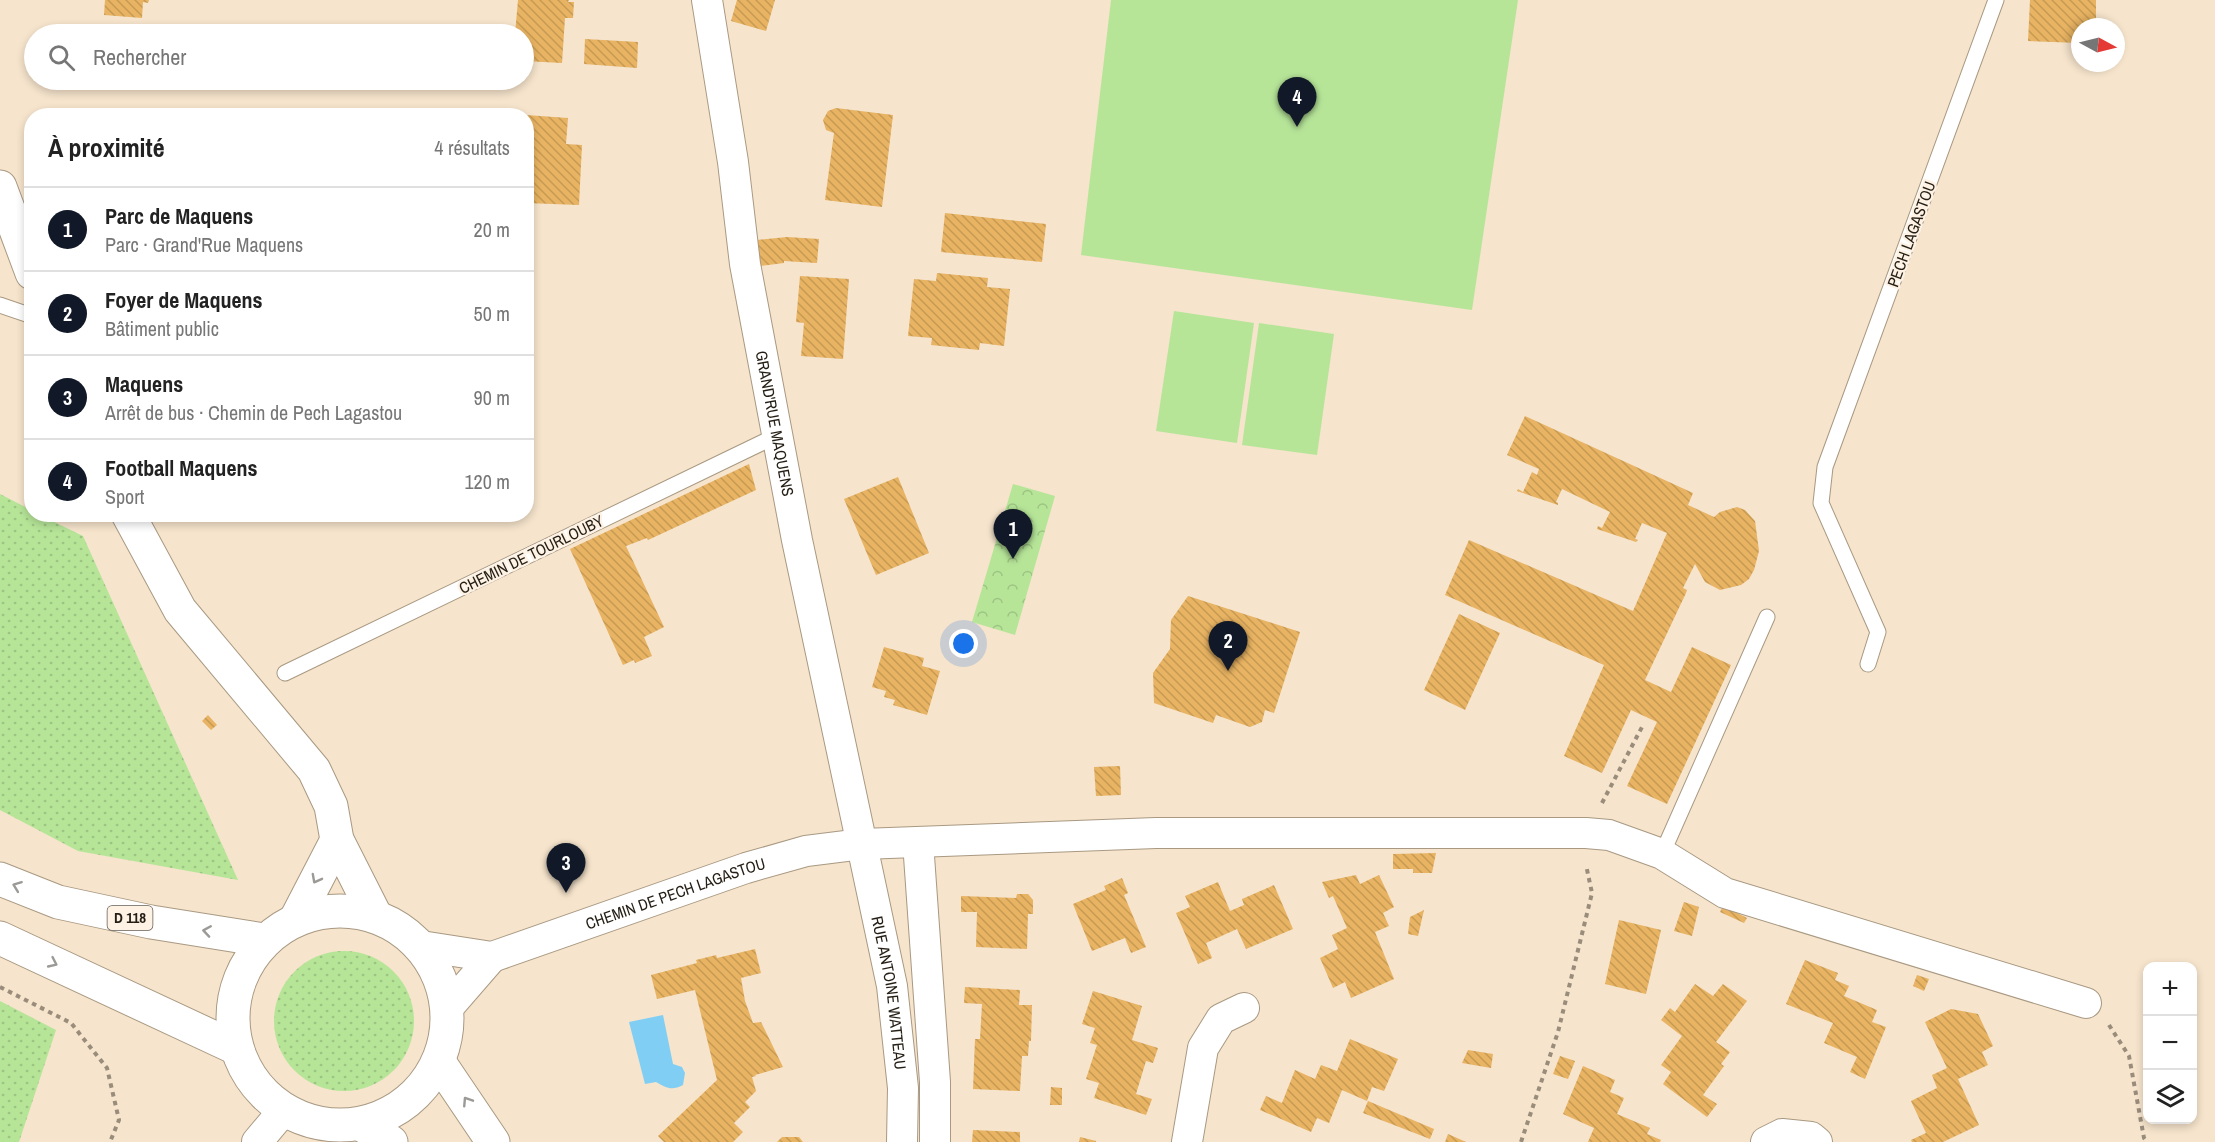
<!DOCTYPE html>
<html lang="fr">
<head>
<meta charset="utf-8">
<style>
	:root { --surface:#fff; --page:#f6f6f6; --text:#222; --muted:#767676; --line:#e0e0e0; --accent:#111827 }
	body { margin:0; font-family:"Archivo Narrow",sans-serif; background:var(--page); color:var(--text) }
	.controls { position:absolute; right:18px; bottom:18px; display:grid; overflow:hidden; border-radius:12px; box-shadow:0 3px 9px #0003 }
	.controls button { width:54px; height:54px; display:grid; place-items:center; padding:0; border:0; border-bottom:2px solid var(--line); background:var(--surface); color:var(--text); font:30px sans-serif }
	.compass { position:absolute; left:2071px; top:18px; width:54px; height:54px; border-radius:50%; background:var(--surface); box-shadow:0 3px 9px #0003; rotate:97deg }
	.you { position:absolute; left:964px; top:644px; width:21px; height:21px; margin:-15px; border:4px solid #fff; border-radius:50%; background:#1a73e8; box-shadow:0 0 0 9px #1a73e833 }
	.badge { display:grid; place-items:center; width:39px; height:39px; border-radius:50%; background:var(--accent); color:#fff; font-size:20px; font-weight:700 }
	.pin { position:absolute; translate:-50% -50px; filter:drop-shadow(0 2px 3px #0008) }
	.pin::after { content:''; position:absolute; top:32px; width:21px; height:18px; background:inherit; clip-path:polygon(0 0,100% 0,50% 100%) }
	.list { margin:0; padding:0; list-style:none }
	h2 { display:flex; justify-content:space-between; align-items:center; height:78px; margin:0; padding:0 24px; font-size:26px }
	h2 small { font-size:20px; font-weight:400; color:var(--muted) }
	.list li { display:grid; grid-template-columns:39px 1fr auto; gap:18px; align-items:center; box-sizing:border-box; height:84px; padding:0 24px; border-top:2px solid var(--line) }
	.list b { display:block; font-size:22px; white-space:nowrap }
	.list p { margin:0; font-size:20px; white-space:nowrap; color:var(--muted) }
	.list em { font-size:20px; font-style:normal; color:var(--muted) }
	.icon { flex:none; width:33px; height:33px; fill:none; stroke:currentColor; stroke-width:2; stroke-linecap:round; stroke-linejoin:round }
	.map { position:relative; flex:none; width:2215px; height:1142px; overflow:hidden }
	.search { position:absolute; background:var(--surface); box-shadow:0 3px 9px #0003; left:24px; top:24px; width:510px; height:66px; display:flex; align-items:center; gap:15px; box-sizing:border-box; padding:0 21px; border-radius:33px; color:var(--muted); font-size:22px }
	.panel { position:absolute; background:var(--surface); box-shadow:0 3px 9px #0003; left:24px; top:108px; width:510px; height:414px; border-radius:24px }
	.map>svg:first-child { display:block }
	.grass { fill:url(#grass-dots) }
	.park { fill:url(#park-crowns) }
	.pitch { fill:#b6e598 }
	.water { fill:#81cef4 }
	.building { fill:url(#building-back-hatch) }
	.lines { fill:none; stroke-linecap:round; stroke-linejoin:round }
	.lane-casing { stroke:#a99982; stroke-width:17 }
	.street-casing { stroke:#a99982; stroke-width:32 }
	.secondary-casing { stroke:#a99982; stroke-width:35 }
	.primary-casing { stroke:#a99982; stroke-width:35 }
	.path { stroke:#998c7b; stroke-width:4; stroke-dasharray:4.5 4.5; stroke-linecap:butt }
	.lane { stroke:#fff; stroke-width:15 }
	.street { stroke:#fff; stroke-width:30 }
	.secondary { stroke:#fff; stroke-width:33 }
	.primary { stroke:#fff; stroke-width:33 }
	.oneway { stroke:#9c9a96 }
	.labels { text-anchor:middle; stroke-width:4.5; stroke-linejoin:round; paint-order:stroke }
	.shield { fill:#fdf2e4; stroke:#655e53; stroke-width:1.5 }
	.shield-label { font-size:15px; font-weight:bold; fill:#241e15 }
	.street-label { font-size:16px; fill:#241e15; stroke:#fdf2e4 }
</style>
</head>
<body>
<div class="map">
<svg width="2215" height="1142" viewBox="0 0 2215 1142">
	<defs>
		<pattern id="grass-dots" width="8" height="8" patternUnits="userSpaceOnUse" patternTransform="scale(1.5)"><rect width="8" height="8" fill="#b6e598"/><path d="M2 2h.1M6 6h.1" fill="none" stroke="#9cc482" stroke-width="1.8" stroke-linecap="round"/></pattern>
		<pattern id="park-crowns" width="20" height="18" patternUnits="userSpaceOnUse" patternTransform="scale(1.5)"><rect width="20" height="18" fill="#b6e598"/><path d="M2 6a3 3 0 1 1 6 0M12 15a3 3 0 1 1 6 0" fill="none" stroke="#9cc482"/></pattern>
		<pattern id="building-back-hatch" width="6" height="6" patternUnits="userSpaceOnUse" patternTransform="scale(1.5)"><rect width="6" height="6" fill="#e8b362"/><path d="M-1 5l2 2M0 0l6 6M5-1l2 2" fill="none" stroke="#c79a54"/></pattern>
	</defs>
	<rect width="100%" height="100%" fill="#f6e4cc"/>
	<!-- grass -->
	<g class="grass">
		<polygon points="0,494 31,510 32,514 40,515 83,536 238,880 78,851 0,810"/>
		<circle cx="344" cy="1021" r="70"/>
		<polygon points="0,1001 56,1030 19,1142 0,1142"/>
	</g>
	<!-- park -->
	<polygon class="park" points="1013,484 1055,496 1015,635 972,622"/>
	<!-- pitch -->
	<g class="pitch">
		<polygon points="1111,0 1518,0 1472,310 1081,255"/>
		<polygon points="1174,311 1254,323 1237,443 1156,431"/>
		<polygon points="1259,323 1334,334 1317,455 1242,445"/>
	</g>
	<!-- water -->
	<path class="water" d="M663 1015 673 1064 682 1067 685 1073 683 1085C672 1091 666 1088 656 1082L645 1084 629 1022Z"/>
	<!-- building -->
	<g class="building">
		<polygon points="105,0 149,0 148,3 143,2 142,18 104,15"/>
		<polygon points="518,0 569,0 568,2 574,2 573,18 565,18 562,63 524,61 524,34 515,34"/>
		<polygon points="737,0 775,0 766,31 731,21"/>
		<polygon points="2030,0 2096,0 2096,27 2080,27 2080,43 2028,41"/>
		<polygon points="585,39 638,42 637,68 584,64"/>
		<polygon points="836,108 893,115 882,207 825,200 834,133 826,130 823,120 828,111"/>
		<polygon points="526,115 568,118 566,144 582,145 579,205 526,203"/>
		<polygon points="945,213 1046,224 1042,262 941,252"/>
		<polygon points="787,237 819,239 817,263 784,261 784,263 760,266 757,240"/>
		<polygon points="937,273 988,278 987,287 1010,289 1004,346 980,343 979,350 931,345 932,338 908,336 914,279 936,281"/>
		<polygon points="800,276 849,279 843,359 801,356 804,323 796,322"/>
		<polygon points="1525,416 1693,493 1688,505 1714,517 1720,512 1737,507 1745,510 1755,521 1759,551 1754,570 1749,579 1741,585 1720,590 1705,582 1695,564 1683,588 1687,590 1686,593 1645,680 1671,692 1692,647 1731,665 1667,804 1627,786 1657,722 1631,710 1602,773 1564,756 1604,665 1445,595 1469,540 1633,611 1667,533 1642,523 1635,539 1638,540 1636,542 1597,529 1598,526 1602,528 1610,512 1562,489 1556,502 1558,503 1558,505 1517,491 1518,489 1523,492 1532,472 1537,475 1539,469 1507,455"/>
		<polygon points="749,464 756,490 648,540 647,538 626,546 664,627 644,637 652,656 635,663 634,660 623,665 570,549"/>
		<polygon points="898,477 929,553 876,575 844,499"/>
		<polygon points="1188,596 1300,632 1274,713 1265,710 1262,722 1250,727 1216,715 1213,723 1154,703 1153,673 1170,649 1171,620"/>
		<polygon points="1459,614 1500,633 1465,710 1424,690"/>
		<polygon points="884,647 924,658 922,666 940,671 927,715 893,705 895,700 884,697 886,691 872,687"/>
		<polygon points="208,715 217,725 211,730 202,721"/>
		<polygon points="1120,766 1121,795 1096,796 1094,767"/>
		<polygon points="1436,853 1432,873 1413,873 1413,869 1393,869 1393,854"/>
		<polygon points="1356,875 1360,884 1379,875 1394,907 1383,913 1389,926 1375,932 1394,979 1351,998 1345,982 1333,988 1320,958 1338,949 1332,935 1347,928 1333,896 1329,898 1322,882"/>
		<polygon points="1122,878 1128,893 1124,895 1146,947 1131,953 1125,938 1092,951 1073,904 1106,890 1104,886"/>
		<polygon points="1218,882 1230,911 1244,905 1242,899 1274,885 1293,929 1246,949 1237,929 1206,943 1212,958 1198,964 1176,913 1190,907 1185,896"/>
		<polygon points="1017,894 1028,894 1033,900 1033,914 1028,914 1027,949 976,947 977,912 961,912 961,896 1016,898"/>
		<polygon points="1684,902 1699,907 1692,936 1674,931"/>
		<polygon points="1723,906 1747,918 1744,923 1720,912"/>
		<polygon points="1424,910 1418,936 1408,934 1410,917"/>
		<polygon points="1619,920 1661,930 1646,994 1605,984"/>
		<polygon points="755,949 761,973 741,978 745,1001 753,1023 761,1022 783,1067 755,1075 756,1076 752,1077 756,1091 745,1102 750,1107 734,1123 743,1132 733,1142 664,1142 658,1136 717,1080 695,990 657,999 651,975 697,963 696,960 716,955 717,958"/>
		<polygon points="1805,960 1838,973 1835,980 1849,986 1844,996 1877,1010 1872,1022 1886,1027 1865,1079 1850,1072 1857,1057 1824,1043 1833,1023 1786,1004"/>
		<polygon points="1917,975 1929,979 1924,991 1913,986"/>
		<polygon points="1695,984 1713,996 1723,984 1747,1001 1716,1042 1730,1052 1721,1064 1724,1066 1703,1095 1717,1104 1707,1117 1663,1084 1671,1072 1661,1065 1682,1036 1661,1020 1670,1008 1675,1012"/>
		<polygon points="965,987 1020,990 1019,1005 1032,1005 1031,1041 1029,1041 1028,1056 1022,1056 1020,1091 973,1089 975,1039 980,1039 982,1004 964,1003"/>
		<polygon points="1093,991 1142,1006 1132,1040 1158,1048 1153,1063 1146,1061 1136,1094 1152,1099 1146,1115 1094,1098 1099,1083 1086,1079 1097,1045 1090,1043 1095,1028 1082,1024"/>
		<polygon points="1951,1009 1978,1014 1993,1046 1982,1052 1988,1065 1958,1079 1979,1125 1943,1142 1912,1142 1911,1140 1926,1133 1911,1101 1937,1088 1932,1075 1947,1068 1925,1022"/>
		<polygon points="1350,1039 1398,1059 1384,1091 1372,1087 1367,1101 1342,1090 1329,1123 1317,1118 1311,1132 1260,1110 1266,1096 1282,1103 1295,1070 1315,1079 1321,1065 1337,1071"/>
		<polygon points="1468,1050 1493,1054 1491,1068 1462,1063"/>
		<polygon points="1560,1056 1575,1061 1568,1079 1553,1074"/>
		<polygon points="1583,1066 1615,1080 1610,1092 1624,1098 1617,1114 1650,1128 1647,1134 1661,1140 1660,1142 1588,1142 1594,1128 1563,1114"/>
		<polygon points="1051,1087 1062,1088 1062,1105 1050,1105"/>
		<polygon points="1368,1101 1434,1129 1430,1139 1363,1113"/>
		<polygon points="973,1130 1020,1132 1020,1142 972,1142"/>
		<polygon points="1448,1134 1466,1142 1445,1142"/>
		<polygon points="782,1137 799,1137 803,1142 777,1142"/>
		<polygon points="1080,1137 1096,1141 1096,1142 1079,1142"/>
	</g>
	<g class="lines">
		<defs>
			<g id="lane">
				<polyline points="0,305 32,316"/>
				<polyline points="1868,664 1878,632 1821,503 1825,467 1996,0"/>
				<polyline points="285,673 778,435"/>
				<polyline points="1662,854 1767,617"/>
			</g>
			<g id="street">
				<path id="s1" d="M707 0 733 162 745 264 797 540 892 986 903 1088 902 1142"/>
				<polyline points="918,842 935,1082 935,1142"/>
				<path id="s2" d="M421 946 492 957 746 868 806 851 862 844 1156 833H1586L1609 835 1662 854 1725 893 2086 1003"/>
				<polyline points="446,1010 492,957"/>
				<polyline points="257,1142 283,1111"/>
				<polyline points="1187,1142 1203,1048 1221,1019 1244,1008"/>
				<polyline points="1766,1142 1782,1134 1811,1137 1817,1142"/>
			</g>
			<g id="secondary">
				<polyline points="0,187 32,273"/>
				<polyline points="128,514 180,610 314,770 331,806 337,840 375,915"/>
				<polyline points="296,919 337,840"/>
			</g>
			<g id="primary">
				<polyline points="0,879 58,902 151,922 264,940"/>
				<circle cx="340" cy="1018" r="107"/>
				<polyline points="0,938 236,1048"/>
				<polyline points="439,1062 493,1142"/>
				<polyline points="362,1125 391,1142"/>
			</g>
		</defs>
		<!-- lane casing -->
		<use href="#lane" class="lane-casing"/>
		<!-- street casing -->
		<use href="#street" class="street-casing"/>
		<!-- secondary casing -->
		<use href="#secondary" class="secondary-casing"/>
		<!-- primary casing -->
		<use href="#primary" class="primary-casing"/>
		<!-- path -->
		<g class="path">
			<polyline points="1602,803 1642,727"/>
			<polyline points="0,987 71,1023 107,1068 119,1120 110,1142"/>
			<polyline points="2109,1025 2129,1056 2144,1138 2147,1142"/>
			<polyline points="1521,1142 1558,1032 1592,893 1586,865"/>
		</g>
		<!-- lane -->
		<use href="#lane" class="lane"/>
		<!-- street -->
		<use href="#street" class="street"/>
		<!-- secondary -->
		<use href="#secondary" class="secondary"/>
		<!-- primary -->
		<use href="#primary" class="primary"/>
	</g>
	<!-- one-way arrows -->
	<defs><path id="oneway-chevron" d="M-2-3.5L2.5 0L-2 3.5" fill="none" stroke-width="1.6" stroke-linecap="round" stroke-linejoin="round" transform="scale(1.5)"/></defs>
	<g class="oneway">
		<use href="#oneway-chevron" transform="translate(316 879) rotate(118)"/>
		<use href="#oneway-chevron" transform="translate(17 886) rotate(-159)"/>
		<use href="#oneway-chevron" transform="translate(207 931) rotate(-171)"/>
		<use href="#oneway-chevron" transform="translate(53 963) rotate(25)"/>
		<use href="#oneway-chevron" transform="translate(467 1101) rotate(-123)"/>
	</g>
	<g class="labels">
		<!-- shield labels -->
		<rect class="shield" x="107.5" y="906" width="45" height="24" rx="4.5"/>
		<g class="shield-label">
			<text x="130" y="923">D 118</text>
		</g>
		<!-- street labels -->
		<g class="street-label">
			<text transform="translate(1911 234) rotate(-70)" y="6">PECH LAGASTOU</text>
			<text dy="6" stroke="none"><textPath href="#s1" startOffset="429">GRAND'RUE MAQUENS</textPath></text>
			<text transform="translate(531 554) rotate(-26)" y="6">CHEMIN DE TOURLOUBY</text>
			<text dy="6" stroke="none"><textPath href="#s2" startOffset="266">CHEMIN DE PECH LAGASTOU</textPath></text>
			<text dy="6" stroke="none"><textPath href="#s1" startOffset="1010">RUE ANTOINE WATTEAU</textPath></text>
		</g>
	</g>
</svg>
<div class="controls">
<button>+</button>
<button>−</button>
<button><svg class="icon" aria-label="layers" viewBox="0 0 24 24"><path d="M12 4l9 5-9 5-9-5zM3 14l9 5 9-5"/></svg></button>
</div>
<svg class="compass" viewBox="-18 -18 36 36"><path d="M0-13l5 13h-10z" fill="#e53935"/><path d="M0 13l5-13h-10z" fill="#767676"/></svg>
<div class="you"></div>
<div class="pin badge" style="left:1013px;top:559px">1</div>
<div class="pin badge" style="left:1228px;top:671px">2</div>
<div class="pin badge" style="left:566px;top:893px">3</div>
<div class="pin badge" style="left:1297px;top:127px">4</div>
<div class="search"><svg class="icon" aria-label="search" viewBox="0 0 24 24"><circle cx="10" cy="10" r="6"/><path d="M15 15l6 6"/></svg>Rechercher</div>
<section class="panel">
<h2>À proximité<small>4 résultats</small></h2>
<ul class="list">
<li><span class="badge">1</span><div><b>Parc de Maquens</b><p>Parc · Grand'Rue Maquens</p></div><em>20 m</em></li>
<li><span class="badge">2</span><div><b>Foyer de Maquens</b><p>Bâtiment public</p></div><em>50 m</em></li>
<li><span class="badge">3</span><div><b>Maquens</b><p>Arrêt de bus · Chemin de Pech Lagastou</p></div><em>90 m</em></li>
<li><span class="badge">4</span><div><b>Football Maquens</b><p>Sport</p></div><em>120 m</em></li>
</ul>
</section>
</div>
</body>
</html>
